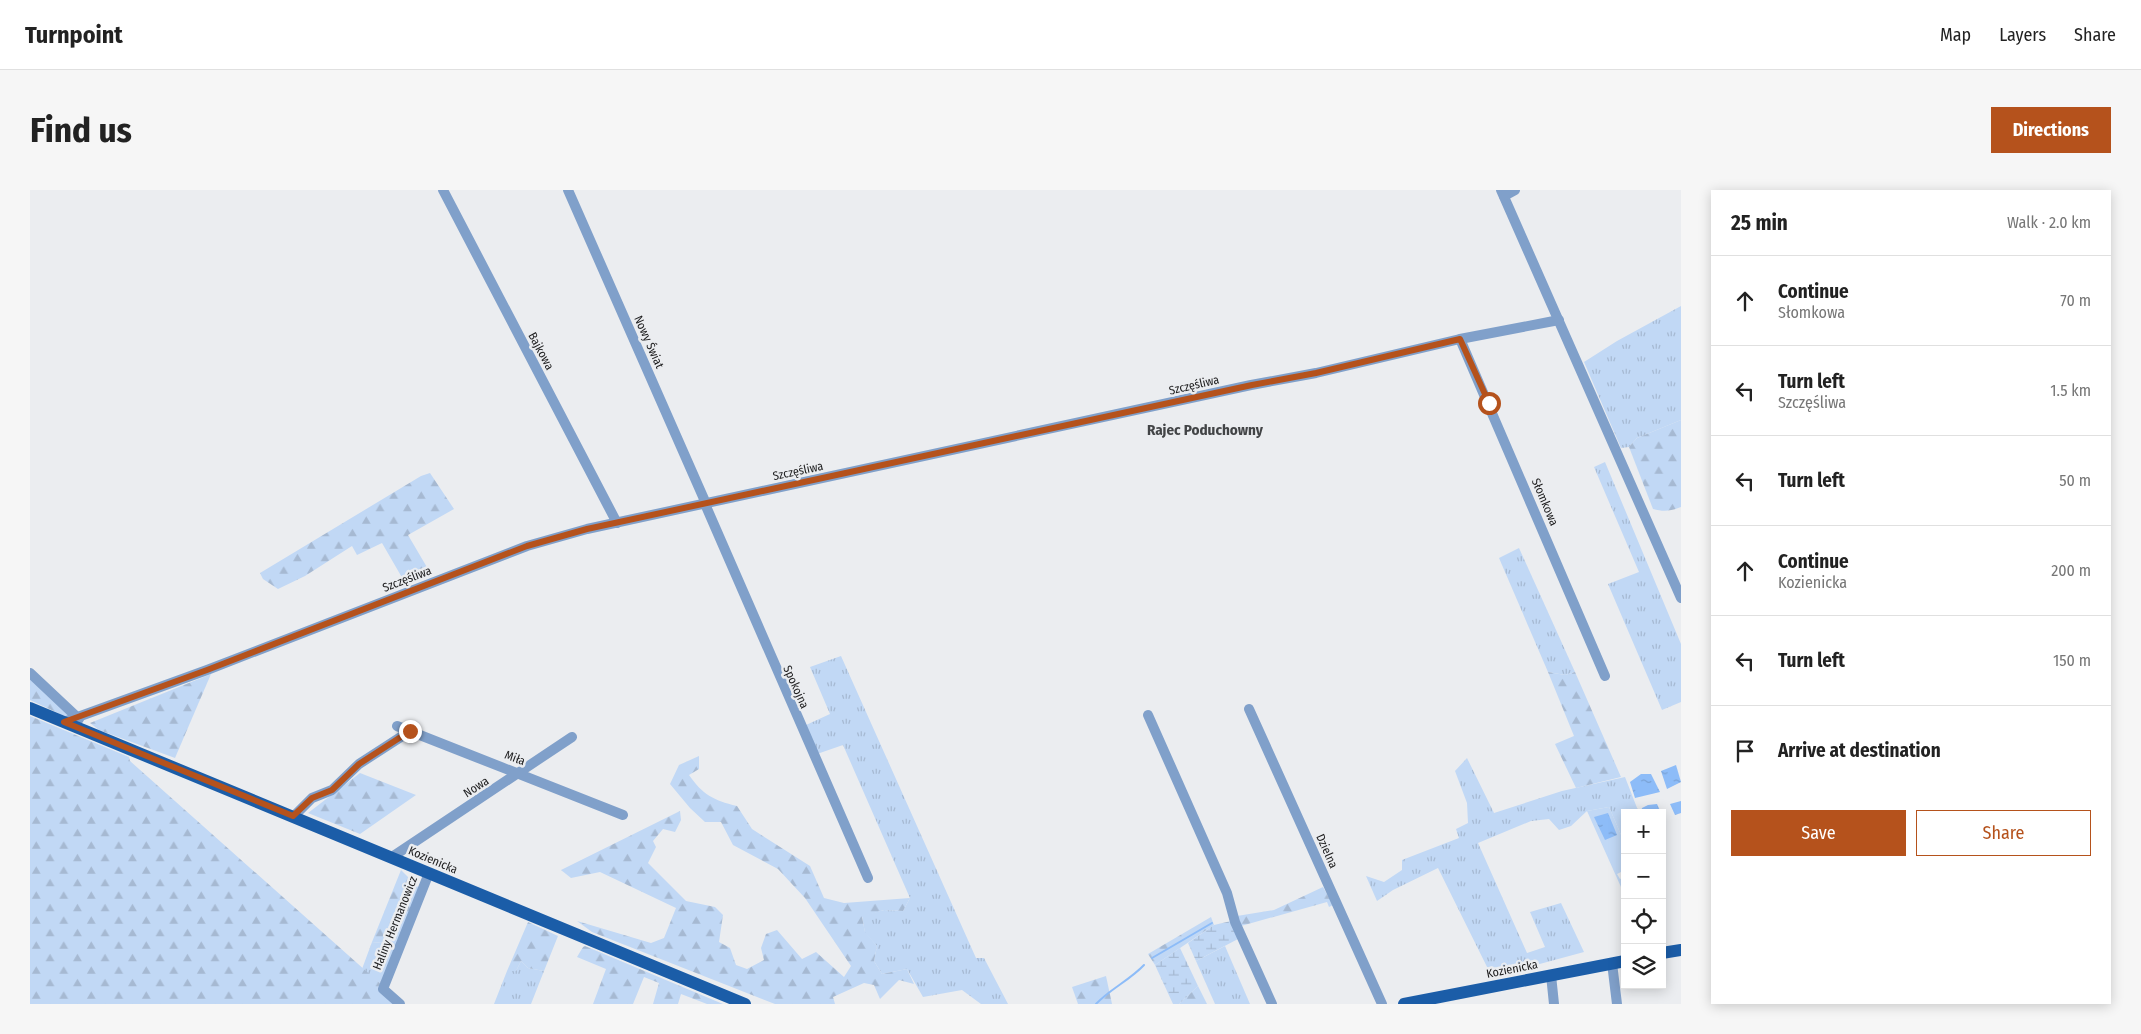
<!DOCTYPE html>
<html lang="en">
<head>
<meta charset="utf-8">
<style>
	:root { --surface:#fff; --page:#f6f6f6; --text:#222; --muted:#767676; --line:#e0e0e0; --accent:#b5521c }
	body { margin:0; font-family:"Fira Sans Condensed",sans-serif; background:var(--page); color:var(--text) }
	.controls { position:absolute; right:15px; bottom:15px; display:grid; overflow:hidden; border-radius:0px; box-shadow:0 2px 12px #0003 }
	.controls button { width:45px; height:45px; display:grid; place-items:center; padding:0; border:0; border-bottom:1px solid var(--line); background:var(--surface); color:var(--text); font:25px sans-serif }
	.stop { position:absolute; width:15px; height:15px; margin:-11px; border:4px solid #b5521c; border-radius:50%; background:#fff }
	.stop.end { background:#b5521c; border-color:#fff; box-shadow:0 1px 5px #0008 }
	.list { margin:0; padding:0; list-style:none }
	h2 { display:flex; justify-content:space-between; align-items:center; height:65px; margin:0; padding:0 20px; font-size:21px }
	h2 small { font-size:16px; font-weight:400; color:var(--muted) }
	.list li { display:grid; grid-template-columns:32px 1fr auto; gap:15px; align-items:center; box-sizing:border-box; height:90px; padding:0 20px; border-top:1px solid var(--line) }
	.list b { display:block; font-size:19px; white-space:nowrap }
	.list p { margin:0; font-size:16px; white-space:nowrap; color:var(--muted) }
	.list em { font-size:16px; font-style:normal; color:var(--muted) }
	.actions { display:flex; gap:10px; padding:15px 20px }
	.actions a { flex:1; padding:11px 0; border:1px solid var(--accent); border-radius:0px; text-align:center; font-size:18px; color:var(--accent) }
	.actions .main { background:var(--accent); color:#fff }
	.icon { flex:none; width:28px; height:28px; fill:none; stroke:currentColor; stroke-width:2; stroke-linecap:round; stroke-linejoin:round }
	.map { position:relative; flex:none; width:1651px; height:814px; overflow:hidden; border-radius:0px }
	header { display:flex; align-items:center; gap:30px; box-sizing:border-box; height:70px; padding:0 25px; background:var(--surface); border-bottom:1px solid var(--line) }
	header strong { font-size:24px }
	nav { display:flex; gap:28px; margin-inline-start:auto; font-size:18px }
	.intro { display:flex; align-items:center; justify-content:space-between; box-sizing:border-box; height:120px; padding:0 30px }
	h1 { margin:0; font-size:35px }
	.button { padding:12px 22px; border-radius:0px; background:var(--accent); color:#fff; font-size:18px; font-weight:700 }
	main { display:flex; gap:30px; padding:0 30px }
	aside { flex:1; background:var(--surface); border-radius:0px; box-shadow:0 2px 12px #0003 }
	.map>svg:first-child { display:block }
	.grass { fill:url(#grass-tufts) }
	.forest { fill:url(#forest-firs) }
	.wetland { fill:url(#wetland-marsh) }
	.green { fill:#c1d8f5 }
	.water { fill:url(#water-ripples) }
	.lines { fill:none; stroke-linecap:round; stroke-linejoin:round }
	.stream { stroke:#8dbcf8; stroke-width:2 }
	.minor { stroke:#80a0ca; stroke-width:10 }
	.major { stroke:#1b5da8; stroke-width:12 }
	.route { stroke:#b5521c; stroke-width:6 }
	.labels { text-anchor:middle; stroke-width:5; stroke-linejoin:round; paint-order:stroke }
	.street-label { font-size:12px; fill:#202021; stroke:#ebedf0 }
	.quarter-label { font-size:15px; font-weight:bold; fill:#424446; stroke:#ebedf0 }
</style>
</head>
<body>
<header>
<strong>Turnpoint</strong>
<nav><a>Map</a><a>Layers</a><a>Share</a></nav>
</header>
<div class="intro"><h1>Find us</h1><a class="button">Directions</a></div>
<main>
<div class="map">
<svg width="1651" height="814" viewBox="0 0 1651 814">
	<defs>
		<pattern id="grass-tufts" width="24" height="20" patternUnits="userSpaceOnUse" patternTransform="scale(1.25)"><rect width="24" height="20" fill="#c1d8f5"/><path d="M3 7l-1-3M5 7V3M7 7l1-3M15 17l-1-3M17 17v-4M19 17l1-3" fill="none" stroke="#a6b9d2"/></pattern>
		<pattern id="forest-firs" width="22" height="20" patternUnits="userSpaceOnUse" patternTransform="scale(1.25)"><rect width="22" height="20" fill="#c1d8f5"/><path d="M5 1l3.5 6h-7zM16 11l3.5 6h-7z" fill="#a6b9d2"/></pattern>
		<pattern id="wetland-marsh" width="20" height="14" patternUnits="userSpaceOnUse" patternTransform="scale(1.25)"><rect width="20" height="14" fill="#c1d8f5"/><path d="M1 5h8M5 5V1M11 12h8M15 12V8" fill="none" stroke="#a6b9d2"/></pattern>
		<pattern id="water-ripples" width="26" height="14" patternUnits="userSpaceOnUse" patternTransform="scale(1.25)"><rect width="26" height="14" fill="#8dbcf8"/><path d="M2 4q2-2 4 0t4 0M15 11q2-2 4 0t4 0" fill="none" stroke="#79a1d4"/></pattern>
	</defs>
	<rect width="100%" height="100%" fill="#ebedf0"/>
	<!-- grass -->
	<g class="grass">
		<polygon points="1651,116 1651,230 1607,248 1599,257 1591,258 1554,172 1587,151"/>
		<polygon points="1575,272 1651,454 1651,512 1632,520 1578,394 1609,382 1564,277"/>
		<polygon points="1489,358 1545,482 1535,485 1518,482 1469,368"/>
		<polygon points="811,466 946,768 954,768 978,814 951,814 932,800 893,807 877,779 852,784 844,771 847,756 835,743 832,726 854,720 873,721 880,708 813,555 787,564 776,535 800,524 780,477"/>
		<polygon points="1437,568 1464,623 1532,601 1595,587 1609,623 1595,623 1595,654 1579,617 1557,621 1541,636 1529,640 1519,629 1501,631 1448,653 1497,763 1515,757 1500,722 1531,713 1554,762 1462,787 1408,678 1363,700 1347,711 1336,686 1354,692 1372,680 1372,670 1429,648 1426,639 1438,633 1437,613 1425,581"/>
		<polygon points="357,746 368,750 355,798 332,779 342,752 353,753"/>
		<polygon points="1195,756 1220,814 1185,814 1166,771"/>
		<polygon points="491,771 498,778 514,781 501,814 464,814 477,781 486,781"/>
	</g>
	<!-- forest -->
	<g class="forest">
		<path d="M1651 230V317C1641 321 1634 322 1623 319L1599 257 1607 248Z"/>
		<polygon points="400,283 424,319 378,345 398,379 374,391 352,353 327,365 322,356 275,386 248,399 233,389 230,383 391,286"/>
		<polygon points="1518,482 1535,485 1545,482 1591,587 1546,598 1525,554 1544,546"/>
		<polygon points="181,484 145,568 69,540 60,533"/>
		<polygon points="0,488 45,527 41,529 0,510"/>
		<polygon points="0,526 99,567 100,571 373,814 0,814"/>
		<path d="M669 566V579L659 585C673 605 683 610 707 616L722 639 780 676 794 708 814 713 880 708 873 721 854 720 832 727 835 742 847 756 844 771 852 784 877 779 884 794 869 790 850 809 844 795 834 793 803 807 805 814H745L562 742 547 731 621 753 634 748 646 718 570 682 541 688 531 680 650 621 651 630 645 642 633 639 623 651 626 657 618 673 656 711 685 717 693 725 689 752 700 758 706 775 717 779 734 770 731 758 736 744 747 740 772 769 786 762 814 787 821 776 775 708 748 679 703 655 691 632H675L660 618 640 594 649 575Z"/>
		<polygon points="330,583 386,605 330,644 278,623"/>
		<polygon points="371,680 390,699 368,750 357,746 353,753 342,752"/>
		<polygon points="1293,697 1303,715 1299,717 1297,712 1211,736 1207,726 1244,720"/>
		<polygon points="1181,727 1184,735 1125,775 1118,764"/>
		<polygon points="498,732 528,746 514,781 498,778 491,771 486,781 477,781"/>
		<polygon points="555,756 693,814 677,814 651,804 648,814 623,814 629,793 614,787 603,814 563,814 576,779 547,767 553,757"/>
		<polygon points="1076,786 1082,814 1048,814 1042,797"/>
		<polygon points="1168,796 1177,814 1149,814"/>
	</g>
	<!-- wetland -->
	<g class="wetland">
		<polygon points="1201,731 1208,749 1166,771 1158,753 1184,735"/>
		<polygon points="1150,758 1168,796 1149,814 1143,814 1125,775"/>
	</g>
	<!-- green -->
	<polygon class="green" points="1579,617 1595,654 1595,680 1587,684 1590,689 1595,687 1595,706 1557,621"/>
	<!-- water -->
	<g class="water">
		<polygon points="1646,575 1651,592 1637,599 1631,581"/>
		<polygon points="1611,584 1621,584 1630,602 1605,608 1600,592"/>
		<polygon points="1651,611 1651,623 1645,625 1640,614"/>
		<polygon points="1627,614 1631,623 1611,623 1612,618 1618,615"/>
		<polygon points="1578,623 1587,645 1575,650 1564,627"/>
	</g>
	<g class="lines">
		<!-- stream -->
		<g class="stream">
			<polyline points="1122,768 1182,733"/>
			<path d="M1066 814C1080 799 1100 790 1114 775"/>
		</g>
		<!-- minor -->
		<g class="minor">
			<polyline points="413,0 587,333"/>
			<polyline points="538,0 674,309 675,314 838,688"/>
			<polyline points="1471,0 1651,408"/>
			<polyline points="1474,6 1485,0"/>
			<polyline points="1430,149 1575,486"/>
			<polyline points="0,483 49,529"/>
			<polyline points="1219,519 1352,814"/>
			<polyline points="1118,525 1197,703 1205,732 1242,814"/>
			<polyline points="34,532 177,480 497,356 557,339 1221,195 1286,183 1430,149 1529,130"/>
			<polyline points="367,536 593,625"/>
			<polyline points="263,627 282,608 302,600 329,574 380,541"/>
			<polyline points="362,667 542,547"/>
			<polyline points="1582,773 1587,814"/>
			<polyline points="1521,785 1524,814"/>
			<polyline points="370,814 353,799 399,683"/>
		</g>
		<!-- major -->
		<g class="major">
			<polyline points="0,518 715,814"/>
			<polyline points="1632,763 1651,760"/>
			<polyline points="1374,814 1595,771"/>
		</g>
	</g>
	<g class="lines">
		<!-- route -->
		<polyline class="route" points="380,541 329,574 302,600 282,608 263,626 34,532 177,480 497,356 557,339 1222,195 1286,183 1430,149 1459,213"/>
	</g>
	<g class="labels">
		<!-- street labels -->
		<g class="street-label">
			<text transform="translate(619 152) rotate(66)" y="4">Nowy Świat</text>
			<text transform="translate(511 161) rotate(62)" y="4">Bajkowa</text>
			<text transform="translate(1164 195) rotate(-13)" y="4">Szczęśliwa</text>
			<text transform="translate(768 281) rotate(-12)" y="4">Szczęśliwa</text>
			<text transform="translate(1515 312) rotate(67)" y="4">Słomkowa</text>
			<text transform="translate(377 389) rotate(-21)" y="4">Szczęśliwa</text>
			<text transform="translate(766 497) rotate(66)" y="4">Spokojna</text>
			<text transform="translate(485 568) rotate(21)" y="4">Miła</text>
			<text transform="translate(446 597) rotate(-33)" y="4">Nowa</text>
			<text transform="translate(1297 661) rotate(66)" y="4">Dzielna</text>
			<text transform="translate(403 670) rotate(23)" y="4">Kozienicka</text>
			<text transform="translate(365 733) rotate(-68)" y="4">Haliny Hermanowicz</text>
			<text transform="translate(1482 779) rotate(-11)" y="4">Kozienicka</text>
		</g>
		<!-- quarter labels -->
		<g class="quarter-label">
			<text x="1175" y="245">Rajec Poduchowny</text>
		</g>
	</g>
</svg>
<div class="controls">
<button>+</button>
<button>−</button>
<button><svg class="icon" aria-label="locate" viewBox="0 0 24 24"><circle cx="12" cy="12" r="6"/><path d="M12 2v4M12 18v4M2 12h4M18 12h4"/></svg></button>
<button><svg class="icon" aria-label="layers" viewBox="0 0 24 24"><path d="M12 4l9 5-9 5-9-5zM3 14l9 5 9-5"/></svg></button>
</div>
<div class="stop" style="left:1459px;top:213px"></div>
<div class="stop end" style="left:380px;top:541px"></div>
</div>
<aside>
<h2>25 min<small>Walk · 2.0 km</small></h2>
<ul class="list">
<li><svg class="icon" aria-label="ahead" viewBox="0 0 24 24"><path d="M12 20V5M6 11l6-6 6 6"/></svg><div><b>Continue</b><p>Słomkowa</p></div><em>70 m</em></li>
<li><svg class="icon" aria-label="left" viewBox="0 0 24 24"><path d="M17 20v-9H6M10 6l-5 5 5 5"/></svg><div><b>Turn left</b><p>Szczęśliwa</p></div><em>1.5 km</em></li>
<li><svg class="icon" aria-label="left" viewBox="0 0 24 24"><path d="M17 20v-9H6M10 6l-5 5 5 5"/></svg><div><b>Turn left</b></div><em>50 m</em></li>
<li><svg class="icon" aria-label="ahead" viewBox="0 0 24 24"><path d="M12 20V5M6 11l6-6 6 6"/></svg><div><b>Continue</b><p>Kozienicka</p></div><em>200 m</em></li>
<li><svg class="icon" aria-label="left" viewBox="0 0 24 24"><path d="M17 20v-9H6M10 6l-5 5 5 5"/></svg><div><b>Turn left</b></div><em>150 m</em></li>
<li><svg class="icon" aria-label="arrive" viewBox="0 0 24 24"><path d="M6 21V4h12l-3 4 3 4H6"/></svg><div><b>Arrive at destination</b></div></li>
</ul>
<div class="actions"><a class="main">Save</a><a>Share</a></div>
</aside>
</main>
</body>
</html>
